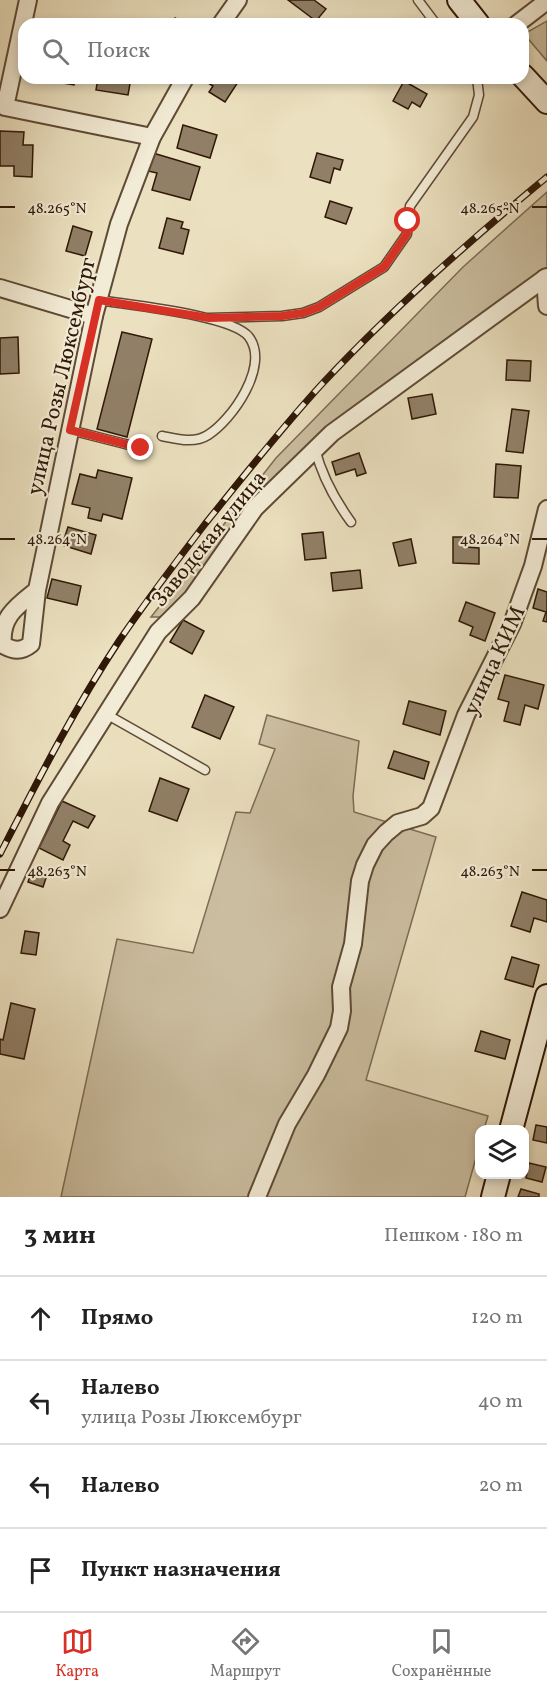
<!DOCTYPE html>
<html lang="ru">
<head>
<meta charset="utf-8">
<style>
	:root { --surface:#fff; --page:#f2f2f2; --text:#222; --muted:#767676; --line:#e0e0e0; --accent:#d93025 }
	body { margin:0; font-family:Vollkorn,serif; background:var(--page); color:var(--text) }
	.controls { position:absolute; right:18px; bottom:18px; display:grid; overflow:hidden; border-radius:12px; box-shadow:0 3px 9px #0003 }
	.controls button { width:54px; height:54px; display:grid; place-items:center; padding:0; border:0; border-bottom:2px solid var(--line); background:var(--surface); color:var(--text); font:30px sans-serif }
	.stop { position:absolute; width:18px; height:18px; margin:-14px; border:4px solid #d93025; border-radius:50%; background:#fff }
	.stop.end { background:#d93025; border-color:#fff; box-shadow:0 2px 6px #0008 }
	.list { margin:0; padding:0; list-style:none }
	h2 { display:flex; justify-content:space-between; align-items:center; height:78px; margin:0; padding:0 24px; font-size:26px }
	h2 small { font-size:20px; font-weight:400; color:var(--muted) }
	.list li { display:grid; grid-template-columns:39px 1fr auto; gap:18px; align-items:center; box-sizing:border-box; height:84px; padding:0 24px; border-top:2px solid var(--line) }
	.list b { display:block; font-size:22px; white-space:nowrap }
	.list p { margin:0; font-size:20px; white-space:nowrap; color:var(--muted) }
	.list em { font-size:20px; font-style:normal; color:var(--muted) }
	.icon { flex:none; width:33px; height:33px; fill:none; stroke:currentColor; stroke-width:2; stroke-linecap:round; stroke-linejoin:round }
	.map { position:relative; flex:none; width:547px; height:1197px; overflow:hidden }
	.search { position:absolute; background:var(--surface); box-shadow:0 3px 9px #0003; left:18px; right:18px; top:18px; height:66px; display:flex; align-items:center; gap:15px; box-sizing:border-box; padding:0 21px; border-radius:18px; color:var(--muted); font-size:22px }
	.sheet { height:414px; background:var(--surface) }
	nav { display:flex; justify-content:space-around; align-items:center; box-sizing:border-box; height:84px; border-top:2px solid var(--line); background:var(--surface); font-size:16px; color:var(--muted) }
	nav a { display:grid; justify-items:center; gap:3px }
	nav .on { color:var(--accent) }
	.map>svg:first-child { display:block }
	.green { fill:#cbbea0; stroke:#7d6b54; stroke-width:1.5 }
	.building { fill:#918067; stroke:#2f1807; stroke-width:1.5 }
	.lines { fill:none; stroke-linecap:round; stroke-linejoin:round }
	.lane-casing { stroke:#5e4a35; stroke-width:11 }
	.street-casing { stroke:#5e4a35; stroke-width:20 }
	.secondary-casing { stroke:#2f1807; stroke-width:26 }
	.lane { stroke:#f2ebd5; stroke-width:8 }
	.street { stroke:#f2ebd5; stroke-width:16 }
	.secondary { stroke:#f2ebd5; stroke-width:22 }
	.rail-casing { stroke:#2f1807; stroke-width:7 }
	.rail { stroke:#f2ebd5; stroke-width:4.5; stroke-dasharray:14; stroke-linecap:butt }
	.route { stroke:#d93025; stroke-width:8 }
	.ticks { fill:none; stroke:#2f1807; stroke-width:2 }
	.labels { text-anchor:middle; stroke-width:4.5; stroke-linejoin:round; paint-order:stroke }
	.street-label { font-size:22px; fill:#2f1807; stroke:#f2ebd5 }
	.ticks-label { font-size:15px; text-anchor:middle; fill:#2f1807; stroke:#f2ebd5; stroke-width:4.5; stroke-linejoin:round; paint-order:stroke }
</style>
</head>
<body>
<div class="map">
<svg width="547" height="1197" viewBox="0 0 547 1197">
	<rect width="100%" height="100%" fill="#ebe0bf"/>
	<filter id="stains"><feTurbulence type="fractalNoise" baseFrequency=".00333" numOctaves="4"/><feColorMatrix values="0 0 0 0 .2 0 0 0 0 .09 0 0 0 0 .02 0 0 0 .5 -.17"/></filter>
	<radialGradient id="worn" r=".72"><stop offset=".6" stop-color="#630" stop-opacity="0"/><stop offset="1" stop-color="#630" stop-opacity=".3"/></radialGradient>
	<!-- green -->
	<g class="green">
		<polygon points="547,21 547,61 524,34"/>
		<polygon points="547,192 547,268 319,438 182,602 163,617 151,617 276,458 463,267"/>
		<polygon points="267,715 359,741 353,796 354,812 436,837 366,1080 488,1116 484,1129 480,1130 479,1147 465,1197 61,1197 117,939 193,953 236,812 250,813 275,749 259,744"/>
	</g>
	<!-- building -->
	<g class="building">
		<polygon points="288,0 314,0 326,9 316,21"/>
		<polygon points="175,18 186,24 171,24"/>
		<polygon points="33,78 75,78 74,85"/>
		<polygon points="98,78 131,78 128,95 96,90"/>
		<polygon points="203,78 237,78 240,79 225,102 209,92 213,86 202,79"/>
		<polygon points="404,81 427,94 420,107 412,102 408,109 393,101"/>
		<polygon points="183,125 217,135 210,158 177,148"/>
		<polygon points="0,131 24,132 23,145 33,145 32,177 14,176 14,166 0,166"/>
		<polygon points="153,153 200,167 190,200 152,190 157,173 148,171"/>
		<polygon points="317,153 343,160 340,170 334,168 330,183 310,177"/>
		<polygon points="330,201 352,208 346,224 325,217"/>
		<polygon points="167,218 183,222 181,228 189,230 183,254 159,248"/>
		<polygon points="73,226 92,232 85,256 66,251"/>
		<polygon points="122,332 152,339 127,437 97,429"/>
		<polygon points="18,337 19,373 0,374 0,338"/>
		<polygon points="507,360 531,361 530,381 506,380"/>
		<polygon points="432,394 436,414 412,419 408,398"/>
		<polygon points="512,409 529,411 523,453 506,451"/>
		<polygon points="359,453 366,473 357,476 355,469 336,475 332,462"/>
		<polygon points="496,464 521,466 518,498 494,497"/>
		<polygon points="98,470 132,478 122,519 103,514 101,521 88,518 90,508 72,504 80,474 96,478"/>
		<polygon points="68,527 96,535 91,554 62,545"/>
		<polygon points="323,532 326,558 305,560 302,534"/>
		<polygon points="453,537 467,537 467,547 479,548 479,564 453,563"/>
		<polygon points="411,539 416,563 399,566 393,543"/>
		<polygon points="360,570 362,588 333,591 331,573"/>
		<polygon points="52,579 81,586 77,605 47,598"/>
		<polygon points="538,589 547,592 547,622 543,621 546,612 533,608"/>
		<polygon points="466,602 495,613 485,641 470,635 473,627 459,621"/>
		<polygon points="183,620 204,631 192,654 170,642"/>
		<polygon points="505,675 544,685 538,709 525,705 520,725 504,721 509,702 498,699"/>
		<polygon points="205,695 234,707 220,739 192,727"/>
		<polygon points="409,701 446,711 440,735 403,724"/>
		<polygon points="394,751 429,762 424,779 388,768"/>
		<polygon points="160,778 189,789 177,821 149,811"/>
		<polygon points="62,801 95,816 88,828 73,821 63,841 70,845 63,860 39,848"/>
		<polygon points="32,870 47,875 43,887 28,882"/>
		<polygon points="522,892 547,900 547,922 534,918 530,932 511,926"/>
		<polygon points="25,931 39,933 36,955 21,953"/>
		<polygon points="512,957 539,965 533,987 505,979"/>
		<polygon points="11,1003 35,1009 24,1059 0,1054 0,1039 3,1040"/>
		<polygon points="481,1031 510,1040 505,1059 475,1051"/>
		<polygon points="536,1125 547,1127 547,1143 533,1140"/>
		<polygon points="529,1163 546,1167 542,1182 526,1178"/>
		<polygon points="521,1189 539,1194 539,1197 518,1197"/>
	</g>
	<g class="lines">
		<defs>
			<g id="lane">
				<polyline points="418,0 436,24"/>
				<path d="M99 300C128 305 233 315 249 337 270 366 232 420 208 435 194 444 177 439 162 436"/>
				<polyline points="209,318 282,316 303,313 319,307 384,267 407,234 410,206 473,117 479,95 477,78"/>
				<polyline points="70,430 141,448"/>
				<path d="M315 449C322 476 335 500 351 522"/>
				<polyline points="106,714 205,770"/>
			</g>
			<g id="street">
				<polyline points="28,0 5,107 152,137"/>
				<polyline points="221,24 238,0"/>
				<polyline points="517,24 547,1"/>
				<polyline points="547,277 545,278 547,306"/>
				<polyline points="0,288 94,316"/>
				<path d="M37 590C17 606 0 617 3 645 14 651 21 652 31 644L37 590 94 316 119 224 152 137 185 78"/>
				<polyline points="0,909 50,803 158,632 192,598 255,508 332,433 545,278"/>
				<polyline points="257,1197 287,1124 316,1075 339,1028 342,1011 341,987 353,944 360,881 365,865 375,845 386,833 398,823 422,816 431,808 466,715 512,624 533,566 547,509"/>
			</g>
			<g id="secondary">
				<polyline points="459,0 478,24"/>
				<polyline points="523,76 547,102"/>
				<polyline points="511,1130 547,996"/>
				<polyline points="493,1197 499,1174"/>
			</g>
		</defs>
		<!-- lane casing -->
		<use href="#lane" class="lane-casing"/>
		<!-- street casing -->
		<use href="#street" class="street-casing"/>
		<!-- secondary casing -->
		<use href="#secondary" class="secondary-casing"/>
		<!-- lane -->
		<use href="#lane" class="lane"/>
		<!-- street -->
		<use href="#street" class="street"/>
		<!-- secondary -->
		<use href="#secondary" class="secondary"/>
		<defs>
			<path id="rail" d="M0 854C37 782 74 709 119 641 146 601 176 562 205 524 243 477 280 430 321 385 391 310 468 242 547 177"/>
		</defs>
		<!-- rail casing -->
		<use href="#rail" class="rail-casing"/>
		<!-- rail -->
		<use href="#rail" class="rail"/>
	</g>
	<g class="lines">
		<!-- route -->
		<polyline class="route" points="141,448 70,430 99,300 209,318 282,316 303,313 319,307 384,267 407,234 408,221"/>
	</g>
	<!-- ticks -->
	<path class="ticks" d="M0 207H15M532 207H547M0 539H15M532 539H547M0 870H15M532 870H547"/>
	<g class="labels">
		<!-- street labels -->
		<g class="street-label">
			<text transform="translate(60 376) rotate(-77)" y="8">улица Розы Люксембург</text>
			<text transform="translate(208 538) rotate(-51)" y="8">Заводская улица</text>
			<text transform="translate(493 660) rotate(-65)" y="8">улица КИМ</text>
		</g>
	</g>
	<g class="ticks-label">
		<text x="57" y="213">48.265°N</text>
		<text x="490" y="213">48.265°N</text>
		<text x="57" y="544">48.264°N</text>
		<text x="490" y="544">48.264°N</text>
		<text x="57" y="876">48.263°N</text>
		<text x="490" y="876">48.263°N</text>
	</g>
	<rect width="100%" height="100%" filter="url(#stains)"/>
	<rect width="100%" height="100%" fill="url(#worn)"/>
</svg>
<div class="controls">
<button><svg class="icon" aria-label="layers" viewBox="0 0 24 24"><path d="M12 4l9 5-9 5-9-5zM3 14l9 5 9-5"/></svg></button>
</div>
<div class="stop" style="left:408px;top:221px"></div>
<div class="stop end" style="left:141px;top:448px"></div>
<div class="search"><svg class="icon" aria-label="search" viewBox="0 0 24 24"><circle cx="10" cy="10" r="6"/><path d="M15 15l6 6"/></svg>Поиск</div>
</div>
<section class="sheet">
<h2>3 мин<small>Пешком · 180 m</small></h2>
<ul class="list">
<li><svg class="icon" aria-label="ahead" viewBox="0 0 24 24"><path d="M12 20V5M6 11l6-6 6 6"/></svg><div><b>Прямо</b></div><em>120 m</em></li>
<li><svg class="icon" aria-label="left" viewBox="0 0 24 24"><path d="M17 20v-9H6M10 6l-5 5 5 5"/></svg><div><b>Налево</b><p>улица Розы Люксембург</p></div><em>40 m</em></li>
<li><svg class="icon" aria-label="left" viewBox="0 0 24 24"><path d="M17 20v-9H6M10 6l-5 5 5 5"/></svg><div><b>Налево</b></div><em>20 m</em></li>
<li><svg class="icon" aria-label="arrive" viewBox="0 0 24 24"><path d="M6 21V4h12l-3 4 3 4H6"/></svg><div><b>Пункт назначения</b></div></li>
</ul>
</section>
<nav>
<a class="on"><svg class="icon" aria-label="map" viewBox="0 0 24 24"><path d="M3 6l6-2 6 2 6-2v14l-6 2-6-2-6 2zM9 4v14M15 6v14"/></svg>Карта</a>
<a><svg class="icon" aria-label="directions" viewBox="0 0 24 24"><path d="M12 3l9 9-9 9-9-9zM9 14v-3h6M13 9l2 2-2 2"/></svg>Маршрут</a>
<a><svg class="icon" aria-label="saved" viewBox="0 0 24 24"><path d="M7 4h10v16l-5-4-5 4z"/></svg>Сохранённые</a>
</nav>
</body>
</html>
